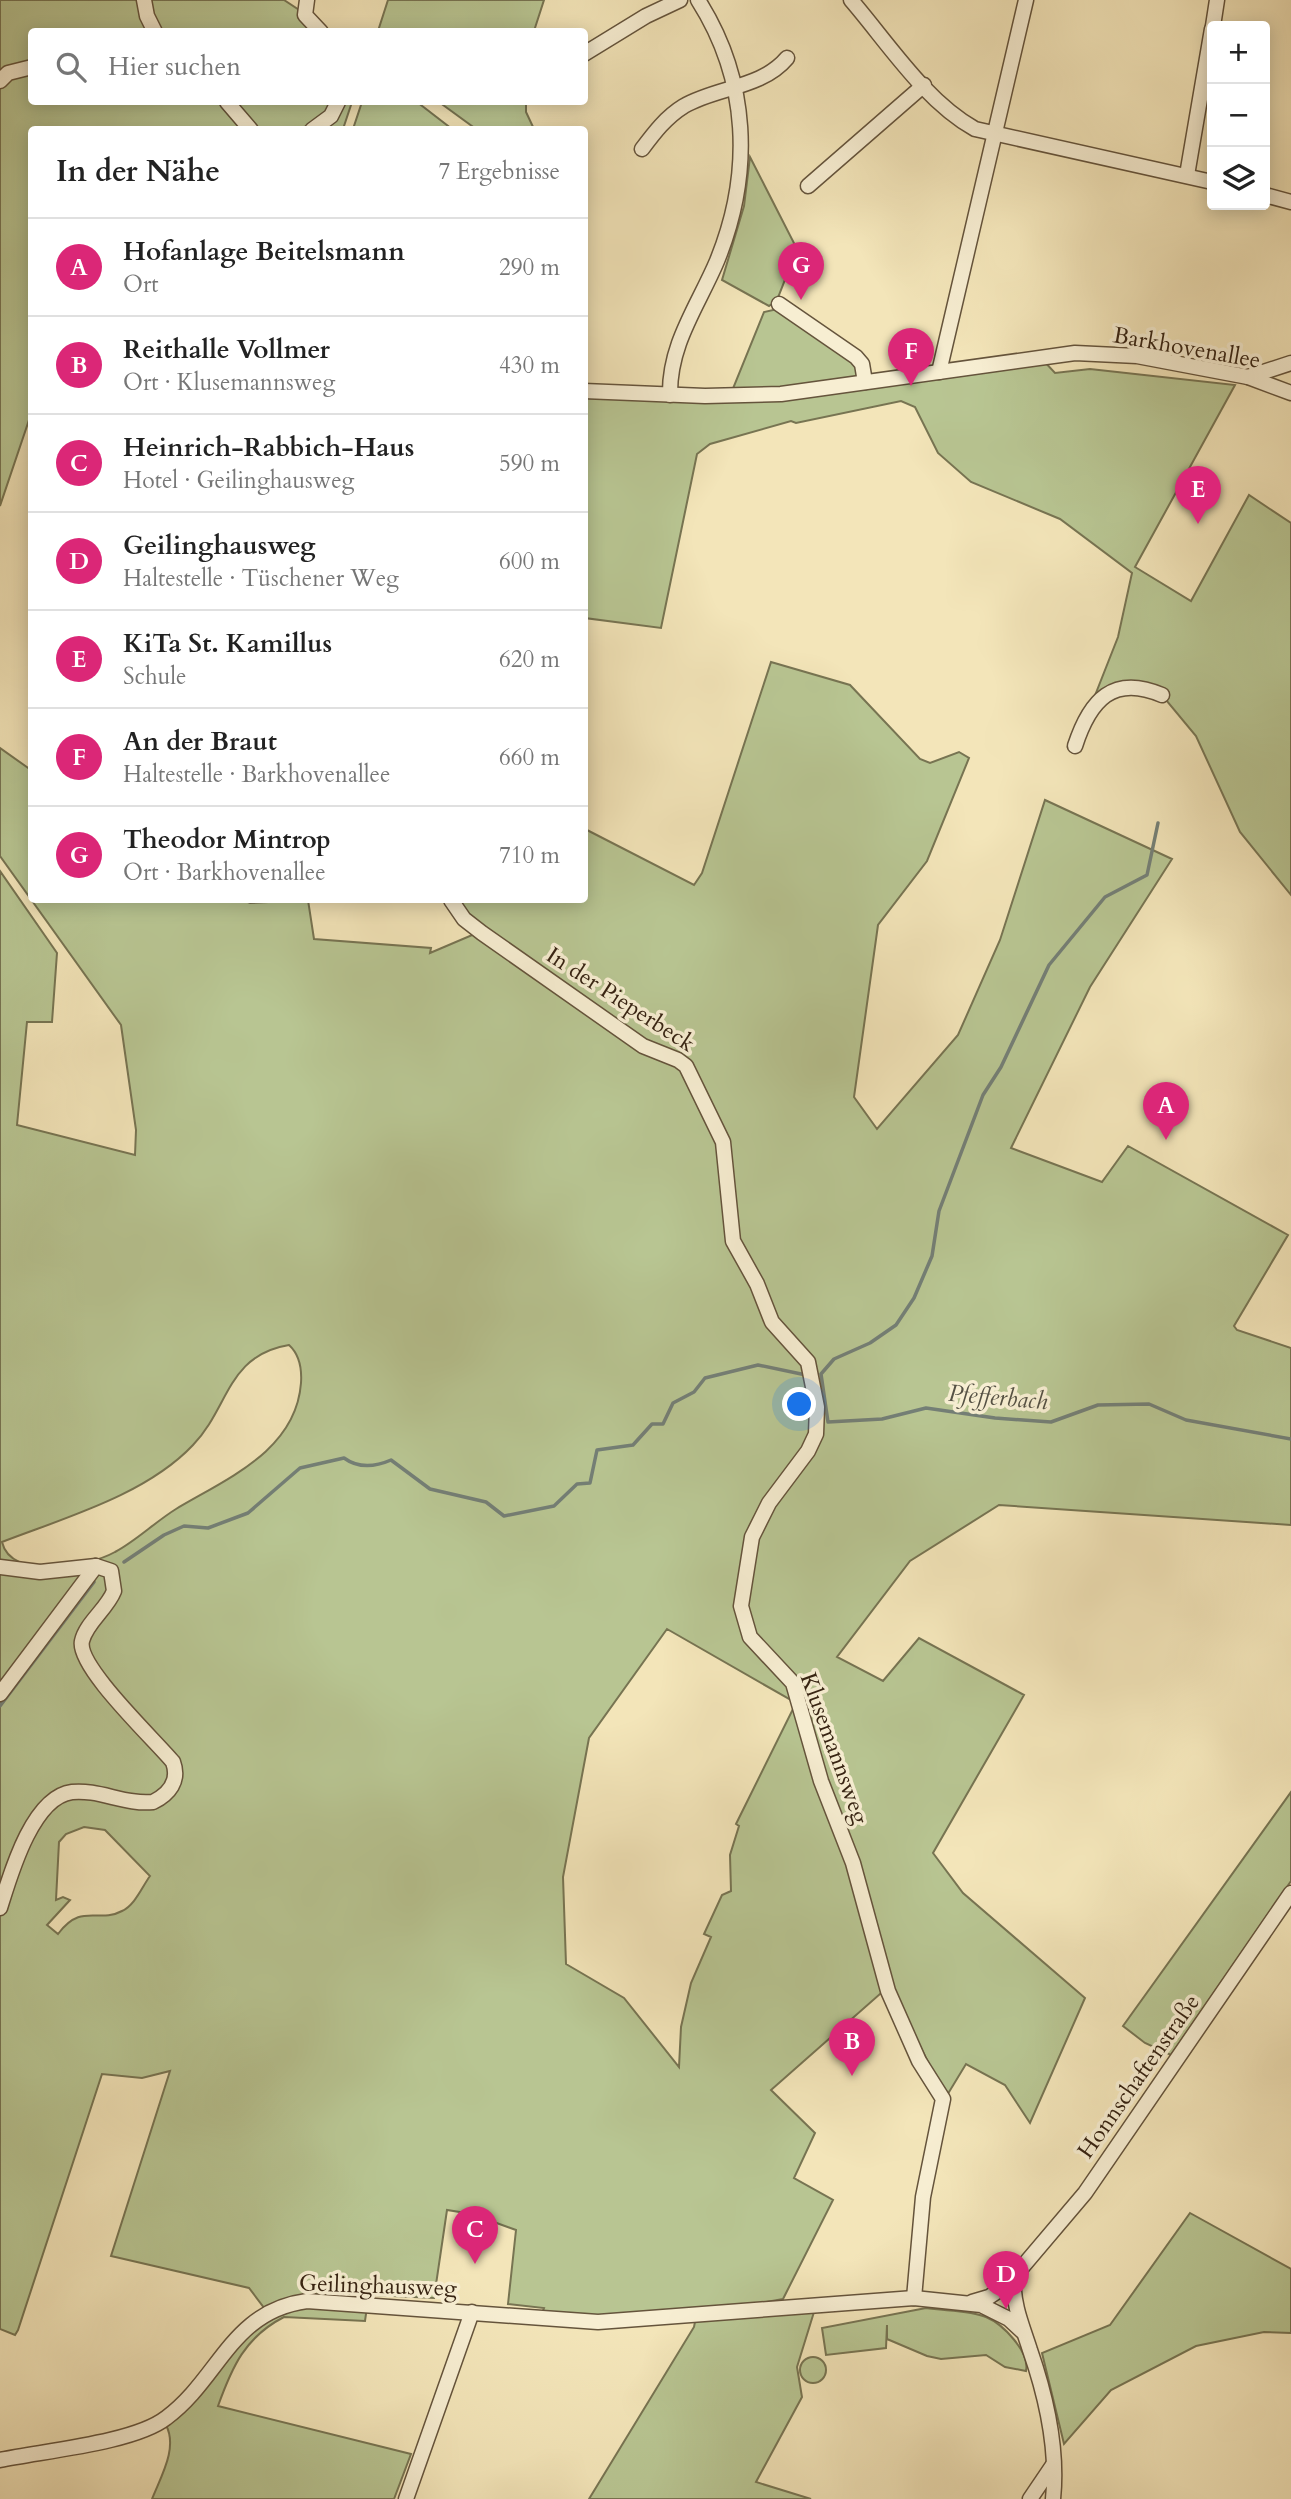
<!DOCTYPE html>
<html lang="de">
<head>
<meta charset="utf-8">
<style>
	:root { --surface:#fff; --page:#f6f6f6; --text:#222; --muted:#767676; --line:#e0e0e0; --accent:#db2777 }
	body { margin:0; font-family:Cardo,serif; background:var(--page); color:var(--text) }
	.controls { position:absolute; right:21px; top:21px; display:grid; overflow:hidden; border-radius:7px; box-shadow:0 4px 18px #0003 }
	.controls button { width:63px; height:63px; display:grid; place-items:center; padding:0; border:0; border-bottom:2px solid var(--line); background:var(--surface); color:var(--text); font:35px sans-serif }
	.you { position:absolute; left:800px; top:1405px; width:24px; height:24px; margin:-18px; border:5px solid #fff; border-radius:50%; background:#1a73e8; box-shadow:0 0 0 10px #1a73e833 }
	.badge { display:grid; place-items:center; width:46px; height:46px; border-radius:50%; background:var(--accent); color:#fff; font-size:23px; font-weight:700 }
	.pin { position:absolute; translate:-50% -58px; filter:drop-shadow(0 2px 4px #0008) }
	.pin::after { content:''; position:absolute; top:37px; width:24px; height:21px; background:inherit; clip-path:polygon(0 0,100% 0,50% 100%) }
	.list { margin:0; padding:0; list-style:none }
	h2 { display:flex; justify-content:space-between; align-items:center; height:91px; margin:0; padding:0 28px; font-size:30px }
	h2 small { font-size:23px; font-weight:400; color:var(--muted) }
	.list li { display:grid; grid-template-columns:46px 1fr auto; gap:21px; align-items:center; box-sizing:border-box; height:98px; padding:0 28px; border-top:2px solid var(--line) }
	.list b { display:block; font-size:26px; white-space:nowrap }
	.list p { margin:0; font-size:23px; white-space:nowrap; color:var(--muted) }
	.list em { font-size:23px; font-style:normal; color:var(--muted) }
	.icon { flex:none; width:38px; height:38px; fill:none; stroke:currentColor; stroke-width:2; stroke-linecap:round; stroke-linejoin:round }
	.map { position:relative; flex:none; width:1291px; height:2499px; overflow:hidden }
	.search { position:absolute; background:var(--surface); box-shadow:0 4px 18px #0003; left:28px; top:28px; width:560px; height:77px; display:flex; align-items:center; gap:18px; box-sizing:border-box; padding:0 24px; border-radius:7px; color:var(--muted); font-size:26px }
	.panel { position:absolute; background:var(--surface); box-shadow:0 4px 18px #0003; left:28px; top:126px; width:560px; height:777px; border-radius:7px }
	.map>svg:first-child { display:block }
	.green { fill:#b8c592; stroke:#777452; stroke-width:2; fill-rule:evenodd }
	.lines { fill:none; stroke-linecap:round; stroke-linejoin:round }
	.stream { stroke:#747f76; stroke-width:3.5 }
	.minor-casing { stroke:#65543c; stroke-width:17 }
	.minor { stroke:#f7eed2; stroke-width:14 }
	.labels { text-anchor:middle; stroke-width:7; stroke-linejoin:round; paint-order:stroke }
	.street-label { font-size:23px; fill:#362312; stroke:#f7eed2 }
	.water-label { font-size:24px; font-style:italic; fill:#555144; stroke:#f7eed2 }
</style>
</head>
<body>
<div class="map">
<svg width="1291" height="2499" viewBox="0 0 1291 2499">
	<rect width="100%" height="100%" fill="#f3e5b9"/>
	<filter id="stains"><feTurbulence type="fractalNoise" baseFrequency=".00286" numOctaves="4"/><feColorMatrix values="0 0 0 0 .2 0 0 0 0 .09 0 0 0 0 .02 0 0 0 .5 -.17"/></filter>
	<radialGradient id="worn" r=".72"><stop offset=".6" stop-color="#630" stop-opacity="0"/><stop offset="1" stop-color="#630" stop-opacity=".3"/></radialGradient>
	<!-- green -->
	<g class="green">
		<polygon points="0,0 284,0 331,31 32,32 32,102 352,102 343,129 32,130 31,414 0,506"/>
		<polygon points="388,0 544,0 534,31 378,31"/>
		<polygon points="362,102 417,102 452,129 353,129"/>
		<polygon points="439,102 526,102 526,112 534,129 476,129"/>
		<polygon points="750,157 797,249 777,300 769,306 722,280 744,206"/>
		<polygon points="782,308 849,352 864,380 1042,359 1055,373 1090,369 1235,385 1135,567 1191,601 1249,495 1291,523 1291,895 1240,832 1196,736 1162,695 1143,686 1094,698 1118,637 1132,573 1060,519 971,482 938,453 915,407 901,401 796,423 791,421 710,444 697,454 661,628 585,618 584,401 588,394 730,396 764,312"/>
		<path d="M771 662 850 685 920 759 930 763 959 752 969 758 927 861 878 925 854 1097 877 1129 958 1035 1000 940 1045 800 1172 859 1090 987 1011 1148 1102 1182 1128 1146 1288 1235 1234 1326 1237 1330 1291 1348V1525L999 1505 910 1561 837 1657 883 1681 919 1638 1024 1695 933 1853 963 1893 1085 1998 1030 2123 1005 2085 966 2064 946 2097 889 1986 771 2090 815 2133 794 2178 833 2200 783 2299 693 2315 541 2316 544 2308 508 2304 516 2230 472 2214 447 2210 434 2298 329 2293 304 2295 265 2309 249 2288 111 2256 170 2071 142 2078 102 2074 18 2330 15 2335 0 2329V871L57 953 52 1022H27L17 1125 135 1155 136 1130 121 1025 0 856V748L31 770 32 900H243L250 903 308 900 314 939 431 948 430 953 477 933 460 900H584L585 829 694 885 702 873ZM289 1345C300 1355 302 1368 301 1383 296 1451 226 1479 176 1509 155 1522 136 1541 115 1552 88 1567 11 1581 2 1542 64 1518 146 1495 193 1445 229 1408 227 1355 289 1345ZM667 1629 796 1703 736 1824 739 1826 730 1855 731 1891 722 1895 704 1934 711 1937 691 1983 681 2027 679 2067 624 1998 566 1964 563 1877 589 1738ZM84 1827 105 1830 150 1876C142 1887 135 1905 122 1911 98 1924 82 1902 58 1934L47 1925 70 1900 63 1897 56 1900 59 1842 66 1834Z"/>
		<polygon points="1291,1792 1291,1881 1171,2055 1145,2043 1123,2026"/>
		<polygon points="1190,2213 1291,2269 1291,2333 1264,2332 1196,2346 1111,2390 1064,2444 1042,2353 1110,2325"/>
		<path d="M286 2306 367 2307 365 2321 284 2317C245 2337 232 2367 218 2406L411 2454 394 2499H152C161 2476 178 2448 166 2425L248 2330Z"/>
		<path d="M926 2308C944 2311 970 2310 986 2317 1003 2324 1030 2352 1026 2371L1005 2367 986 2355 941 2359 927 2356 887 2339V2325L886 2348 826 2355 822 2328Z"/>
		<polygon points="814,2312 797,2367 802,2397 756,2482 811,2499 589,2499 694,2327 696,2317"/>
		<circle cx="813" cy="2370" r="13"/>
	</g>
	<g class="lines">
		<!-- stream -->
		<g class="stream">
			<polyline points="1158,823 1147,875 1105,897 1049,965 1001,1067 983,1095 939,1211 932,1256 914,1298 896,1325 870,1343 834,1359 821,1374 828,1422 882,1419 926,1408 995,1418 1051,1422 1098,1405 1149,1404 1186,1420 1291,1439"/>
			<path d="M124 1562 164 1535 184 1526 208 1528 248 1513 300 1468 344 1458C359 1469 375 1467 391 1460L430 1489 486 1502 504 1516 554 1506 577 1484 590 1483 597 1450 633 1445 652 1424H663L673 1403 694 1392 705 1378 758 1365 806 1375"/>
			<polyline points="0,1706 94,1582"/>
		</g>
		<defs>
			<g id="minor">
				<polyline points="144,0 147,16 155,32"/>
				<polyline points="307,0 305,15 321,32"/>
				<path d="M851 0C888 43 925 101 975 129L1212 182"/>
				<polyline points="1213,26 1217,0"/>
				<polyline points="584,54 646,16 680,0"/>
				<polyline points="0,81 8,73 32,67"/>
				<polyline points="227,102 251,130"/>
				<polyline points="312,130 331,116 338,102"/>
				<path d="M642 149C654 133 666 117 684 106 717 87 762 88 787 58"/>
				<polyline points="1187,175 1212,29"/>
				<polyline points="808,186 924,85"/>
				<polyline points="1265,195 1291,202"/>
				<polyline points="779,304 856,357 862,364 865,382"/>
				<polyline points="939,372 1026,0"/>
				<polyline points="1248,377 1291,363"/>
				<polyline points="584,391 705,396 781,394 1075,353 1137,356 1248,377 1291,393"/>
				<path d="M670 395C669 344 698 306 717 261 753 173 749 80 698 0"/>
				<path d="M1075 746C1090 700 1113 674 1162 695"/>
				<polyline points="451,900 464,919 482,933 643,1046 678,1060 686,1066 723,1142 733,1241 757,1284 772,1322 808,1362 817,1407 816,1434 808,1451 769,1503 752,1537 741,1606 750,1637 793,1683 821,1781 853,1863 888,1991 919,2061 943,2099 923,2197 914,2298"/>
				<path d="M0 1567 40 1572 96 1566 111 1571 114 1591C107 1609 86 1623 82 1641 76 1666 155 1740 173 1762 180 1781 169 1794 153 1802 126 1805 98 1789 72 1792 32 1797 10 1876 0 1908"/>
				<polyline points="0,1694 96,1566"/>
				<path d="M1013 2278C1014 2308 1021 2322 1030 2350 1046 2396 1058 2451 1053 2499"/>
				<polyline points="972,2302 989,2297 1007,2285 1085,2193 1291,1893"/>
				<path d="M0 2460C42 2451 134 2443 166 2418 220 2378 231 2311 307 2301L598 2322 914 2298 981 2305 1009 2319 1022 2331"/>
				<polyline points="406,2499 472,2312"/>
				<polyline points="1030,2499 1053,2465"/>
			</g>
		</defs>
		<!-- minor casing -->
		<use href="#minor" class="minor-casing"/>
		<!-- minor -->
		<use href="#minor" class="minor"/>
	</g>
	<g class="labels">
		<!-- street labels -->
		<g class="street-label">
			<text transform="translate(1187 347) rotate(10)" y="8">Barkhovenallee</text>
			<text transform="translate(621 999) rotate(33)" y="8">In der Pieperbeck</text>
			<text transform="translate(835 1748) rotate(70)" y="8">Klusemannsweg</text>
			<text transform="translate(1138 2076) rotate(-55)" y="8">Honnschaftenstraße</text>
			<text transform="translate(378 2285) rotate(2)" y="8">Geilinghausweg</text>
		</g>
		<!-- water labels -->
		<g class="water-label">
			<text transform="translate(998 1397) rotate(5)" y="8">Pfefferbach</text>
		</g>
	</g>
	<rect width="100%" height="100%" filter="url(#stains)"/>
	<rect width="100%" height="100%" fill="url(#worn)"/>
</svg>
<div class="controls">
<button>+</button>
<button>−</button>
<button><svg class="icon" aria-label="layers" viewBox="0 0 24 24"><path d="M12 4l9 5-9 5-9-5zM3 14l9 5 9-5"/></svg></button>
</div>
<div class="you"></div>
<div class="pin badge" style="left:1166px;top:1140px">A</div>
<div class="pin badge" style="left:852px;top:2076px">B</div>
<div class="pin badge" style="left:475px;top:2264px">C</div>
<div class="pin badge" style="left:1006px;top:2309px">D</div>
<div class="pin badge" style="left:1198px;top:524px">E</div>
<div class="pin badge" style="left:911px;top:386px">F</div>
<div class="pin badge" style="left:801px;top:300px">G</div>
<div class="search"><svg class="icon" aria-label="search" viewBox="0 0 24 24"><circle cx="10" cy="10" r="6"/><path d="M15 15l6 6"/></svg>Hier suchen</div>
<section class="panel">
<h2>In der Nähe<small>7 Ergebnisse</small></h2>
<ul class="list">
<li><span class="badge">A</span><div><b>Hofanlage Beitelsmann</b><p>Ort</p></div><em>290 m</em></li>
<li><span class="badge">B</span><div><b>Reithalle Vollmer</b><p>Ort · Klusemannsweg</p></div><em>430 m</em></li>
<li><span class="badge">C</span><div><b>Heinrich-Rabbich-Haus</b><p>Hotel · Geilinghausweg</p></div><em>590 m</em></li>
<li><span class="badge">D</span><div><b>Geilinghausweg</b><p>Haltestelle · Tüschener Weg</p></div><em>600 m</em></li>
<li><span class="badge">E</span><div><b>KiTa St. Kamillus</b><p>Schule</p></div><em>620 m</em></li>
<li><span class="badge">F</span><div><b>An der Braut</b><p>Haltestelle · Barkhovenallee</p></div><em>660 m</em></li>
<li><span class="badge">G</span><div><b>Theodor Mintrop</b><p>Ort · Barkhovenallee</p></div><em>710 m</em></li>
</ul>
</section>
</div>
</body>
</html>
